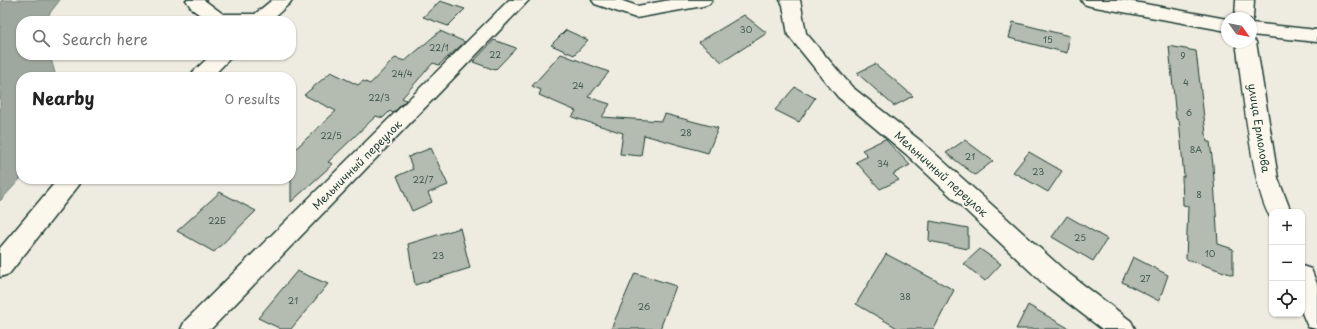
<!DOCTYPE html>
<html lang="en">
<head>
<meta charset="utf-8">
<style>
	:root { --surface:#fff; --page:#f6f6f6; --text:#222; --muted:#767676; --line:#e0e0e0 }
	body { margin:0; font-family:"Playpen Sans",sans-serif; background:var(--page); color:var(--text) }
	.controls { position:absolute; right:12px; bottom:12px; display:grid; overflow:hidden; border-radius:8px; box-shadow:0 1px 3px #0004 }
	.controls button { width:36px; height:36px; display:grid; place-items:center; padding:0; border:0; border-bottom:1px solid var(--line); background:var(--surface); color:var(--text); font:20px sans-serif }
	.compass { position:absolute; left:1221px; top:12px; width:36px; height:36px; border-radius:50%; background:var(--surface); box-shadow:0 1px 3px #0004; rotate:123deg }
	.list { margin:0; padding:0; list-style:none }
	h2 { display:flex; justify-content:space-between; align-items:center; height:52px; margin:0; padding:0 16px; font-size:17px }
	h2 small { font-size:13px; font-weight:400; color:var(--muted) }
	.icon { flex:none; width:22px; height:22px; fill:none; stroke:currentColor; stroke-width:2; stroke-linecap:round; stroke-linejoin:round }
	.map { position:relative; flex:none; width:1317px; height:329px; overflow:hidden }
	.search { position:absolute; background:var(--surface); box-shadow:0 1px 3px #0004; left:16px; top:16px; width:280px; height:44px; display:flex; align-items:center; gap:10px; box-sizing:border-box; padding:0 14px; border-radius:16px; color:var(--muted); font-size:15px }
	.panel { position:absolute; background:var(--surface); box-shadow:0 1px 3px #0004; left:16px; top:72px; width:280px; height:112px; border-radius:16px }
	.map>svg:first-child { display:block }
	.water { fill:#9fa89f; stroke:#6c7d74 }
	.building { fill:#b4bbb0; stroke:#1f3d34 }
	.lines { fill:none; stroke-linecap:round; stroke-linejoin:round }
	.minor-casing { stroke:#1f3d34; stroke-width:3 }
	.minor { fill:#fbf7ec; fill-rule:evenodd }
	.labels { text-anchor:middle; stroke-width:4; stroke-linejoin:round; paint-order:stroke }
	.number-label { font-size:9px; fill:#445c53 }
	.street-label { font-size:11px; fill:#1f3d34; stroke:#fbf7ec }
</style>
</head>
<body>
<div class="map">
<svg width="1317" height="329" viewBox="0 0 1317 329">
	<rect width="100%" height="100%" fill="#eeece1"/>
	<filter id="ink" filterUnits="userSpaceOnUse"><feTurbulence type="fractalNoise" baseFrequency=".025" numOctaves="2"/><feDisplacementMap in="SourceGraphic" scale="8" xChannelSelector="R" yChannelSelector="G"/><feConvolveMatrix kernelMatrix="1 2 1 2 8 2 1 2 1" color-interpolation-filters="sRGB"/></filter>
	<g filter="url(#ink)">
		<!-- water -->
		<polygon class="water" points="2,0 60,0 49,14 49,21 21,21 21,55 50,55 56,77 21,77 21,178 0,201 0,2"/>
		<!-- building -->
		<g class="building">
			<polygon points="440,1 465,9 448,26 423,17"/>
			<polygon points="744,15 767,33 722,62 699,42"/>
			<polygon points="1013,22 1069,36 1067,53 1009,38"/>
			<polygon points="566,30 588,40 574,55 551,45"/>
			<polygon points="440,31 465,42 439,65 433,63 402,98 406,100 393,113 390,111 383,118 376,116 328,162 333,164 291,202 291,153 336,111 304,95 331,72 358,85 363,81 370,84 395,58 405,61"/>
			<polygon points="494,40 516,48 495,70 473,62"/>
			<polygon points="1169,46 1196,51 1207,142 1210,142 1213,165 1218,244 1233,249 1233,275 1186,259 1188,206 1183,205 1182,176 1184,177 1179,120 1176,119"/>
			<polygon points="561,54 609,72 588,97 610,104 602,117 662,121 665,114 718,128 708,153 644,135 641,156 620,154 623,133 572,117 576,111 539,95 541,90 532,86"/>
			<polygon points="875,64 892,78 913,96 894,106 857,73"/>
			<polygon points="795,87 815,98 799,122 775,110"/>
			<polygon points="885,139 910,165 893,174 899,180 880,189 856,162 868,156 862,150"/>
			<polygon points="965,140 993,161 975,175 946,153"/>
			<polygon points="431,148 448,185 428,193 432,202 412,211 397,176 413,169 408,157"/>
			<polygon points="1029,152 1062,171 1048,192 1013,172"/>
			<polygon points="220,192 256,211 214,252 177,231"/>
			<polygon points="1067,216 1107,239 1093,261 1052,237"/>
			<polygon points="930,221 968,228 968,249 929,241"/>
			<polygon points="460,228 470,268 415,285 408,244"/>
			<polygon points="980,249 1001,264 985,281 964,264"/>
			<polygon points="886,254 954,290 934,329 899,329 856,304"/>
			<polygon points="1133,257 1168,275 1159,301 1122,282"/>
			<polygon points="297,271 328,284 291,329 281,329 258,318"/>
			<polygon points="635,273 676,286 660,329 611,329"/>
			<polygon points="1028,305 1070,329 1016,329"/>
		</g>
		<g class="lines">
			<defs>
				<g id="minor">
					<polygon points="186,0 204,0 223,14 255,14 272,0 292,0 289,4 270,21 208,21 192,9"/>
					<polygon points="509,0 529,0 211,329 181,329 185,321"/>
					<polygon points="592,0 620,0 637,6 670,0 712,0 709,4 703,6 636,18 595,4"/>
					<polygon points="780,0 800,0 806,33 852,87 922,142 1064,270 1131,321 1135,329 1102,329 1046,286 906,154 838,97 788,35 783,5"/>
					<polygon points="1081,0 1123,0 1227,19 1227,31 1090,6 1084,4"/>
					<polygon points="1236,0 1254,0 1253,18 1251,22 1251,18 1235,18"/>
					<polygon points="1251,23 1317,30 1317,42 1251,35"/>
					<path d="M1251 37 1256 42 1278 178 1291 212H1272V219C1253 199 1241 75 1236 42H1251Z"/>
					<polygon points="211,55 233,55 212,77 190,77 193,72"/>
					<polygon points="58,179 82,179 79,185 9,274 0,277 0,248"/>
					<polygon points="1302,266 1311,269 1317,284 1317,329 1308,327 1302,313"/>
				</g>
			</defs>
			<!-- minor casing -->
			<use href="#minor" class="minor-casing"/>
			<!-- minor -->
			<use href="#minor" class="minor"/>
		</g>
	</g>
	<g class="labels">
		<!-- number labels -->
		<g class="number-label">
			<text x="746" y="33">30</text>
			<text x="1048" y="43">15</text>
			<text x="439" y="51">22/1</text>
			<text x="495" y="58">22</text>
			<text x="1183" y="59">9</text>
			<text x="402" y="77">24/4</text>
			<text x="1186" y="86">4</text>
			<text x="578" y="89">24</text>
			<text x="379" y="101">22/3</text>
			<text x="1189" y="116">6</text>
			<text x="686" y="136">28</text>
			<text x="331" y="139">22/5</text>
			<text x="1196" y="153">8А</text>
			<text x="970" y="160">21</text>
			<text x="883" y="167">34</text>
			<text x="1038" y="175">23</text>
			<text x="423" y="183">22/7</text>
			<text x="1199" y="198">8</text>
			<text x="217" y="224">22Б</text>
			<text x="1080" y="241">25</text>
			<text x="1210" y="257">10</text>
			<text x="438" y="259">23</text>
			<text x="1145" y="282">27</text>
			<text x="905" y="300">38</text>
			<text x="293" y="304">21</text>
			<text x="644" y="310">26</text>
		</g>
		<!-- street labels -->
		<g class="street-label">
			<text transform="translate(1259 128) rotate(81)" y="4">улица Ермолова</text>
			<text transform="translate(357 165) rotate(-45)" y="4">Мельничный переулок</text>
			<text transform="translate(941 174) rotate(42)" y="4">Мельничный переулок</text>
		</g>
	</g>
</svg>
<div class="controls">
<button>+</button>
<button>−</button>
<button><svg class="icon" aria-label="locate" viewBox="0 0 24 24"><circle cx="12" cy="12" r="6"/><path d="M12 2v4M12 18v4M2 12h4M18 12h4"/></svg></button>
</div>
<svg class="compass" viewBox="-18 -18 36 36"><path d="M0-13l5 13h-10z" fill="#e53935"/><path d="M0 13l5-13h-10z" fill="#767676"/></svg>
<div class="search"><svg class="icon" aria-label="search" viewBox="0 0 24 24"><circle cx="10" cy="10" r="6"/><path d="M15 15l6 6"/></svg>Search here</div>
<section class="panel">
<h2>Nearby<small>0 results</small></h2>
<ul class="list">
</ul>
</section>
</div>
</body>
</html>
